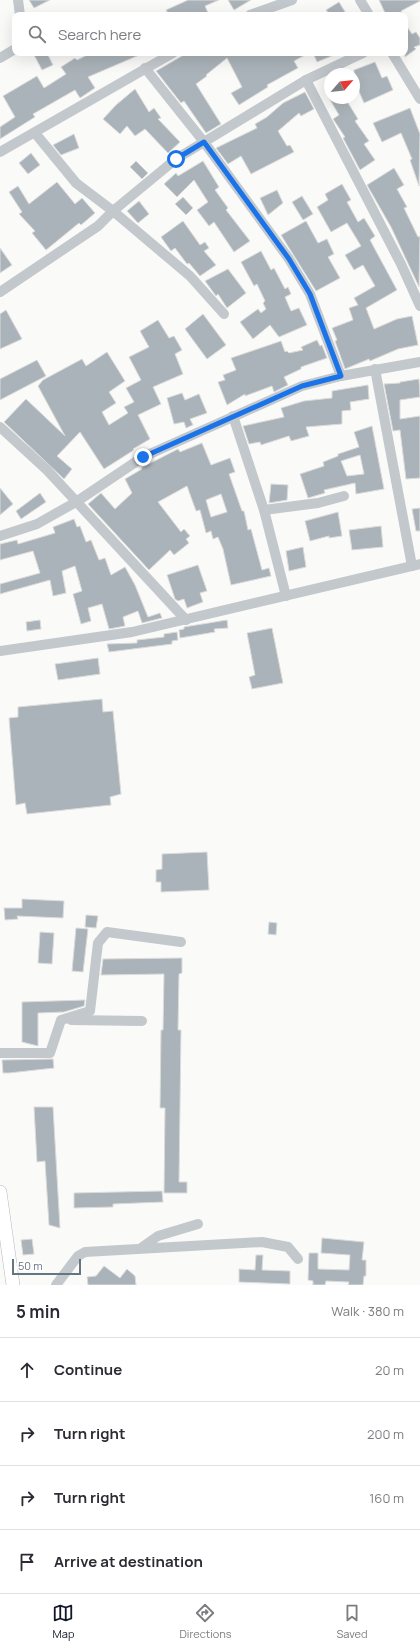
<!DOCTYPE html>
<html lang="en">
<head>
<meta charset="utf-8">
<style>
	:root { --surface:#fff; --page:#f2f2f3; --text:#2b2b33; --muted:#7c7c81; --line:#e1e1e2; --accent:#111827 }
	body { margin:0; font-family:Manrope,sans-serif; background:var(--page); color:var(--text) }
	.compass { position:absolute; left:324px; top:68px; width:36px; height:36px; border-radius:50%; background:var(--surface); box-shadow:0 4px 16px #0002; rotate:62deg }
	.scale { position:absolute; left:12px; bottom:10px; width:69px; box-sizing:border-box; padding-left:4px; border:2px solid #657683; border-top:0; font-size:11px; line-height:14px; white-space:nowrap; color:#657683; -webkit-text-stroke:3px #fff; paint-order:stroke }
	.stop { position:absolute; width:12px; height:12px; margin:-9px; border:3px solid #1a73e8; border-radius:50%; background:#fff }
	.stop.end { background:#1a73e8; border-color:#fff; box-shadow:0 1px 4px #0008 }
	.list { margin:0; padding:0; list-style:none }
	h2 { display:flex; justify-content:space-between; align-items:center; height:52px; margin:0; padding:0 16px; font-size:17px }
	h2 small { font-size:13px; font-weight:400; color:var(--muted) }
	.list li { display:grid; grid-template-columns:26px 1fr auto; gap:12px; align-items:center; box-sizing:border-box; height:64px; padding:0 16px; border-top:1px solid var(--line) }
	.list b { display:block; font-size:15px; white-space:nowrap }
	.list em { font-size:13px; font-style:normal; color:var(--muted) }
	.icon { flex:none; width:22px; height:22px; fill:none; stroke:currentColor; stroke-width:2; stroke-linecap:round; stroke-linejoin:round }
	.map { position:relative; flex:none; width:420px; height:1285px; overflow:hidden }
	.search { position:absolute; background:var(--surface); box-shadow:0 4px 16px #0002; left:12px; right:12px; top:12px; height:44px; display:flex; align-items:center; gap:10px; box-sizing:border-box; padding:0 14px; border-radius:8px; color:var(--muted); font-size:15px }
	.sheet { height:308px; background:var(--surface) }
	nav { display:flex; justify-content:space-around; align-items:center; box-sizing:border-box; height:56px; border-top:1px solid var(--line); background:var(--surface); font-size:11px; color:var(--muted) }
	nav a { display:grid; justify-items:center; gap:2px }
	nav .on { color:var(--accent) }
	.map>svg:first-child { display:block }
	.building { fill:#aab3b9; stroke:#dcdcda; fill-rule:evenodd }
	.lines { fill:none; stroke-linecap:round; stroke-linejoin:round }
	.secondary-casing { stroke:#b3babf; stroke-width:14 }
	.minor { stroke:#c3c8cc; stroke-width:10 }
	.secondary { stroke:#fff; stroke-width:13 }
	.route { stroke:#1a73e8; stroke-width:5 }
</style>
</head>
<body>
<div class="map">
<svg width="420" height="1285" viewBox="0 0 420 1285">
	<rect width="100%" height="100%" fill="#fafaf8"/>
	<!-- building -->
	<g class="building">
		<polygon points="29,0 50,0 34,8"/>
		<polygon points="188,0 219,0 205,6 209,15 169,15 166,10"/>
		<polygon points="228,0 251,0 234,10"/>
		<polygon points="379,0 420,0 420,1 401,11 404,15 386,15"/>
		<polygon points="339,2 347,15 330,15 326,10"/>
		<polygon points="405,24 412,34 416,32 420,38 420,45 414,47 416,49 405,57"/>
		<polygon points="33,53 47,53 53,65 42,70"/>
		<polygon points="91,53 144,53 88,77 95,88 80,98 75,90 33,114 35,117 0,139 0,127 15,117 3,96 37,76 44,88 66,74 61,67 75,58 77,60"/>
		<polygon points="187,53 309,53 294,61 298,68 267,85 268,87 239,105 231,93 242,87 227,58 206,75 207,76 196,84 221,124 206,133 184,101 181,103 156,71"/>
		<polygon points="313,53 339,53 317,62"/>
		<polygon points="375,62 382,78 387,76 393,90 364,103 354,80 354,70"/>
		<polygon points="135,89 149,112 154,108 161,118 158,119 180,142 168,153 145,129 135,136 127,126 120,134 103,119 116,105"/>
		<polygon points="305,92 314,109 301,116 299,113 278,131 287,146 290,145 294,152 251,174 241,156 228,164 216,148 257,128 255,124 267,117 283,103"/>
		<polygon points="329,98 345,98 358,119 355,121 369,141 364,144 375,160 360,170 343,138 345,137 333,119 339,115"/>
		<polygon points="410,108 420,134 419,186 410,160 412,159 401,133 382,142 373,123"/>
		<polygon points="74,134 79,148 61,155 53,145"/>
		<polygon points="31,153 40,165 28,174 19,163"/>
		<polygon points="136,161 148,173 142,179 130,167"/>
		<polygon points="203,161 219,187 215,190 228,208 226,210 250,241 234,252 214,222 209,226 197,210 208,202 194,180 177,197 164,184 176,173 178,176"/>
		<polygon points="394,168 404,185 397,189 407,207 404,208 418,237 420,236 419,287 391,227 367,185"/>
		<polygon points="57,182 75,204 82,198 95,213 81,225 79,223 46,250 32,233 35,231 19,214 22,212 9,192 18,186 29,204"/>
		<polygon points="342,184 351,200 347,202 358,222 364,218 375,236 370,240 397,290 366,308 374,329 397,319 412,316 418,345 398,349 370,361 369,359 345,369 335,341 337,340 332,328 353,320 349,308 358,305 354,298 375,286 363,265 354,270 345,255 361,246 347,223 331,232 317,207 328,200 325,194"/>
		<polygon points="277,190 283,203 268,215 260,198"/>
		<polygon points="302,196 313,214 303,220 292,202"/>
		<polygon points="183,197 193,208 186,215 175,204"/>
		<polygon points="139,201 149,214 138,223 127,211"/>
		<polygon points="183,221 200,245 205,242 209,248 204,251 216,265 200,276 189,263 187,264 175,248 171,251 161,237"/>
		<polygon points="306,221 318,243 327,239 334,254 328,257 340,278 316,291 281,235"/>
		<polygon points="0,248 12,265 0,273"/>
		<polygon points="261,251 271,270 274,268 285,289 288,287 291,294 285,297 291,311 299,308 307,325 279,337 270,325 253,339 240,322 258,309 261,313 266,309 263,303 265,301 257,284 254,286 241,262"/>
		<polygon points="228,269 246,293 227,308 218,294 216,296 205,281"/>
		<polygon points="6,310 22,339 0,349 0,314"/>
		<polygon points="203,314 226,345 207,359 185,329"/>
		<polygon points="158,320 169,338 174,336 182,350 175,354 183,374 153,387 161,404 138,415 150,439 133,449 134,450 104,469 80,432 57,456 72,469 64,479 4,422 26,399 65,436 38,386 43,380 82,359 86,366 107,352 125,381 109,392 116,403 102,412 109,425 128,413 124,407 134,402 126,388 141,380 129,357 149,347 140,331"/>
		<polygon points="317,340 320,346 322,345 327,358 301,367 301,369 284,377 288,385 274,392 272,386 245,396 245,394 227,405 218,382 225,380 223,375 236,370 231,358 281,341 285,352 287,351 289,353 303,350 301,347"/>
		<polygon points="37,360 46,376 0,400 0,379"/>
		<polygon points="419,379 420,397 400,400 400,419 420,416 420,478 406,479 400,430 393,431 384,384 400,383 400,382"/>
		<polygon points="368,385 369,399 350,402 351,410 342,411 342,424 306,427 309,436 291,441 289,436 261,445 260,442 249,444 243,426 284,417 281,408 304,401 332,398 332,391"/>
		<polygon points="182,393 185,400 199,394 207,413 190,419 193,425 186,428 184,422 174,424 167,398"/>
		<path d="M372 426 384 489 356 494 355 483 324 490 325 493 308 498 300 474 324 466 323 462 338 456V454L359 447 354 432ZM360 455 364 474 347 476 341 461Z"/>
		<path d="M202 443 211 465 230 458 235 472 229 474 242 511H244L248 530 251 529 262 570 269 568 271 576 231 585 223 549 218 537 213 539 211 531 206 533 200 510 196 511 187 486 158 502 181 532 184 529 190 536 186 539 189 543 174 555 170 550 149 570 88 504 101 493 115 509 132 493 125 479 142 469 141 468 178 449 180 452ZM221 494 227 512 211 517 206 500Z"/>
		<polygon points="271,484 288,485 287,500 269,503"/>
		<polygon points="0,488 13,504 0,515"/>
		<polygon points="40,493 46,502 21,519 16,511"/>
		<polygon points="420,508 420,531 416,531 412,509"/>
		<polygon points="338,512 342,536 329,538 329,536 310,541 305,521"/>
		<polygon points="74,519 77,527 80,526 86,542 91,540 99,560 105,558 111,575 125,567 135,585 148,617 160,613 162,618 142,623 138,611 123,617 125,626 109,629 102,604 88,608 91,621 81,624 73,594 82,591 75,566 62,571 66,593 53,596 50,580 0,594 0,584 40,573 33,551 0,560 0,544 17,540 18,544 55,533 53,527"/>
		<polygon points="381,526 383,547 352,550 349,530"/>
		<polygon points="303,547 306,567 289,571 286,551"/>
		<polygon points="198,565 207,591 200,593 203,602 187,608 184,599 178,601 175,599 167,575"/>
		<polygon points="40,620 41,629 27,631 26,622"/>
		<polygon points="227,620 228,628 214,629 215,632 180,638 179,630 184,629 184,627"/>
		<polygon points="272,628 283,683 252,689 249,677 255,675 247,633"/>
		<polygon points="177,632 178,640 172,641 172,644 109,652 107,644 137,643 137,640 164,637 164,634"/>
		<polygon points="98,658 100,674 58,680 55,664"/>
		<polygon points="102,699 103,712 113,711 121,794 110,797 111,805 27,814 25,803 16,805 9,718 18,717 18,707"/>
		<polygon points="207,852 209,890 161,892 161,882 156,882 156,870 162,869 162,854"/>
		<polygon points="22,899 64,901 63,918 17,916 18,919 5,920 4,908 22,908"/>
		<polygon points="86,915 98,916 96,928 85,927"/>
		<polygon points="269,922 277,923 276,935 268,934"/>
		<polygon points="76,928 88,929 83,972 72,971"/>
		<polygon points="40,932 54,933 52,964 38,963"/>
		<polygon points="182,958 182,973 179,974 178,1030 181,1030 179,1182 187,1182 187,1193 164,1193 165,1108 160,1108 161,1030 163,1030 164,974 101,975 103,959"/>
		<polygon points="85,1000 84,1006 64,1012 38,1013 38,1046 22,1042 22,1002"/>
		<polygon points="53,1059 54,1068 9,1073 3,1073 2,1060"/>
		<polygon points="34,1107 53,1107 60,1228 49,1225 45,1161 37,1162"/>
		<polygon points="162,1191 163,1202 113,1204 113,1207 74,1208 74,1193"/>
		<polygon points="322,1238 364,1242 362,1260 366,1260 366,1276 364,1276 363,1285 348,1285 349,1282 326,1281 325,1285 313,1285 313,1281 308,1280 309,1253 318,1253 318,1269 349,1270 350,1255 321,1253"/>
		<polygon points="32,1239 34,1254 23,1255 21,1240"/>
		<polygon points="256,1255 263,1255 262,1270 290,1271 290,1284 239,1282 239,1269 255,1270"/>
		<polygon points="104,1266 120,1278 127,1269 135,1276 136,1285 88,1285 87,1277 96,1276"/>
	</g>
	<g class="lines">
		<defs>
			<polyline id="secondary" points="0,1192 13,1285"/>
		</defs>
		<!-- secondary casing -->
		<use href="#secondary" class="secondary-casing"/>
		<!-- minor -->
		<g class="minor">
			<polyline points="18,0 20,15"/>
			<polyline points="360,0 369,15"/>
			<polyline points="250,15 292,0"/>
			<polyline points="392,53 420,99"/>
			<polyline points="0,58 15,49"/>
			<polyline points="145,68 204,142 289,259 310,294 341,376"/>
			<polyline points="306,80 401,264 420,306"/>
			<polyline points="35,133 76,183 113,211 190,276 224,314"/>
			<polyline points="0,152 173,53"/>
			<polyline points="0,292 98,226 113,211 176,159 306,80 363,53"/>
			<polyline points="375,369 412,566"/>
			<polyline points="233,416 264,510 286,596"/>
			<polyline points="0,427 47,470 186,620"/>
			<polyline points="264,510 318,503 344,496"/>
			<polyline points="0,536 37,524 76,502 143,457 302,386 341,376 420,362"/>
			<polyline points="0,651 132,632 420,564"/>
			<polyline points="71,1020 142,1021"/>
			<polyline points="0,1053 50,1053 61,1020 90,1011 98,943 107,932 181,942"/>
			<polyline points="141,1248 158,1236 198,1224"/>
			<polyline points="56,1285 78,1256 85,1252 262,1242 288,1247 298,1259"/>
		</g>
		<!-- secondary -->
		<use href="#secondary" class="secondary"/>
	</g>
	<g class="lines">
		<!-- route -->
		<polyline class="route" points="143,457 302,386 341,376 310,294 289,259 204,142 176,159"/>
	</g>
</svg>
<svg class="compass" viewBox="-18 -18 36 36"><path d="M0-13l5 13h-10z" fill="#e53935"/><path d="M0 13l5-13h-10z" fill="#7c7c81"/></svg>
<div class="scale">50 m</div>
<div class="stop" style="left:176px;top:159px"></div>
<div class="stop end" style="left:143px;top:457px"></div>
<div class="search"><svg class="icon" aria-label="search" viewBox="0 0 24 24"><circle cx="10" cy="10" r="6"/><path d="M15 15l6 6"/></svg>Search here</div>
</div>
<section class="sheet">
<h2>5 min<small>Walk · 380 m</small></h2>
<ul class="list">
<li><svg class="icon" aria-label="ahead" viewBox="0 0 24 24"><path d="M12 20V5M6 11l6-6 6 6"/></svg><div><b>Continue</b></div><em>20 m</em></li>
<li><svg class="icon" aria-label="right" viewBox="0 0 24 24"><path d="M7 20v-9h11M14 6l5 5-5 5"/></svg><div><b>Turn right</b></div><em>200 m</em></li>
<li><svg class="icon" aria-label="right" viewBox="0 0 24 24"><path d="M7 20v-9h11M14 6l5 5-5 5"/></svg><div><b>Turn right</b></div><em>160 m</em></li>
<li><svg class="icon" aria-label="arrive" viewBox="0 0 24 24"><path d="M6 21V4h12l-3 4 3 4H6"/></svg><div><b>Arrive at destination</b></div></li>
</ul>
</section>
<nav>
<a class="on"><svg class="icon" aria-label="map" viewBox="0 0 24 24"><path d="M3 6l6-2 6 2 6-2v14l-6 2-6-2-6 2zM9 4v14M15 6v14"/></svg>Map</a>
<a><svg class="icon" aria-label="directions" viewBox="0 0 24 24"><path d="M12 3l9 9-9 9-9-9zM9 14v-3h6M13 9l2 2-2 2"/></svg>Directions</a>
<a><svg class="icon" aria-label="saved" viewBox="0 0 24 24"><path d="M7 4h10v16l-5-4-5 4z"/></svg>Saved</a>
</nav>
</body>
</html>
